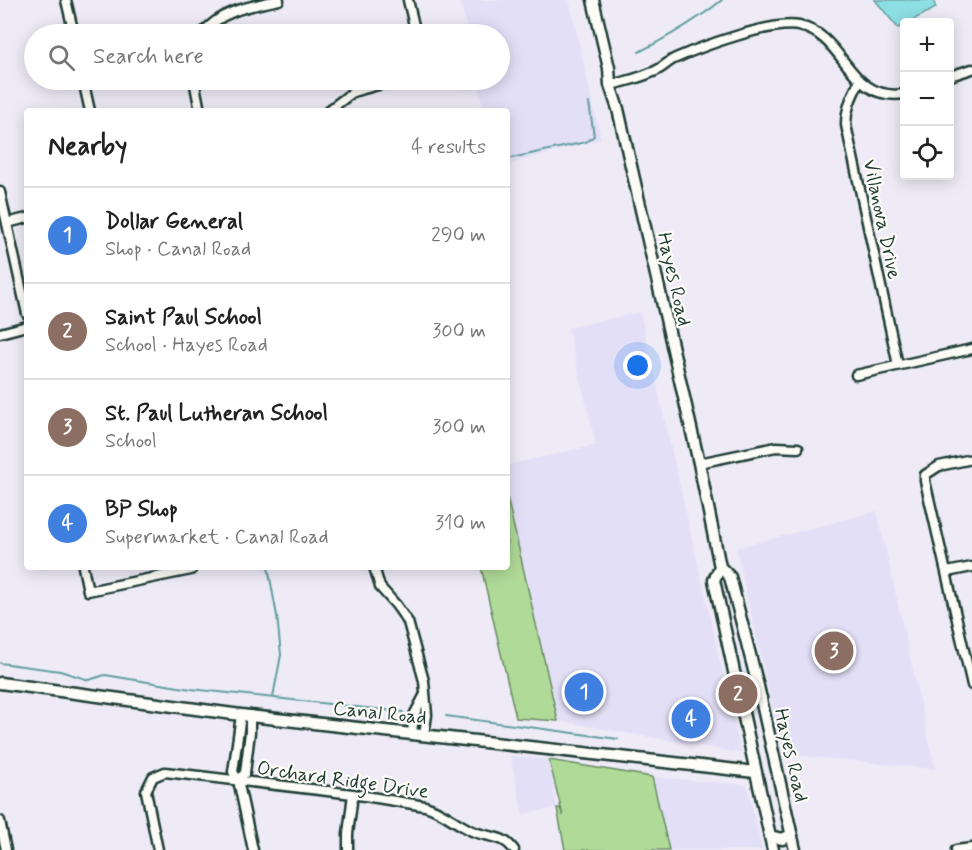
<!DOCTYPE html>
<html lang="en">
<head>
<meta charset="utf-8">
<style>
	:root { --surface:#fff; --page:#f6f6f6; --text:#222; --muted:#767676; --line:#e0e0e0; --accent:#1f3d34 }
	body { margin:0; font-family:Mynerve,sans-serif; background:var(--page); color:var(--text) }
	.controls { position:absolute; right:18px; top:18px; display:grid; overflow:hidden; border-radius:6px; box-shadow:0 3px 15px #0003 }
	.controls button { width:54px; height:54px; display:grid; place-items:center; padding:0; border:0; border-bottom:2px solid var(--line); background:var(--surface); color:var(--text); font:30px sans-serif }
	.you { position:absolute; left:638px; top:366px; width:21px; height:21px; margin:-15px; border:4px solid #fff; border-radius:50%; background:#1a73e8; box-shadow:0 0 0 9px #1a73e833 }
	.badge { display:grid; place-items:center; width:39px; height:39px; border-radius:50%; background:var(--accent); color:#fff; font-size:20px; font-weight:700 }
	.pin { position:absolute; translate:-50% -50%; border:3px solid #fff; box-shadow:0 2px 6px #0006 }
	.list { margin:0; padding:0; list-style:none }
	h2 { display:flex; justify-content:space-between; align-items:center; height:78px; margin:0; padding:0 24px; font-size:26px }
	h2 small { font-size:20px; font-weight:400; color:var(--muted) }
	.list li { display:grid; grid-template-columns:39px 1fr auto; gap:18px; align-items:center; box-sizing:border-box; height:96px; padding:0 24px; border-top:2px solid var(--line) }
	.list b { display:block; font-size:22px; white-space:nowrap }
	.list p { margin:0; font-size:20px; white-space:nowrap; color:var(--muted) }
	.list em { font-size:20px; font-style:normal; color:var(--muted) }
	.icon { flex:none; width:33px; height:33px; fill:none; stroke:currentColor; stroke-width:2; stroke-linecap:round; stroke-linejoin:round }
	.map { position:relative; flex:none; width:972px; height:850px; overflow:hidden }
	.search { position:absolute; background:var(--surface); box-shadow:0 3px 15px #0003; left:24px; top:24px; width:486px; height:66px; display:flex; align-items:center; gap:15px; box-sizing:border-box; padding:0 21px; border-radius:33px; color:var(--muted); font-size:22px }
	.panel { position:absolute; background:var(--surface); box-shadow:0 3px 15px #0003; left:24px; top:108px; width:486px; height:462px; border-radius:6px }
	.map>svg:first-child { display:block }
	.built { fill:#e3dff7 }
	.green { fill:#b0da98; stroke:#688c66; stroke-width:1.5 }
	.water { fill:#8edfe4; stroke:#629e9e; stroke-width:1.5 }
	.lines { fill:none; stroke-linecap:round; stroke-linejoin:round }
	.stream { stroke:#629e9e; stroke-width:2 }
	.minor-casing { stroke:#1f3d34; stroke-width:13 }
	.tertiary-casing { stroke:#1f3d34; stroke-width:15 }
	.minor { stroke:#fdfcf7; stroke-width:8 }
	.tertiary { stroke:#fdfcf7; stroke-width:10 }
	.labels { text-anchor:middle; stroke-width:4.5; stroke-linejoin:round; paint-order:stroke }
	.street-label { font-size:20px; fill:#1f3d34; stroke:#fdfcf7 }
</style>
</head>
<body>
<div class="map">
<svg width="972" height="850" viewBox="0 0 972 850">
	<rect width="100%" height="100%" fill="#eeebf7"/>
	<filter id="ink" filterUnits="userSpaceOnUse"><feTurbulence type="fractalNoise" baseFrequency=".0167" numOctaves="2"/><feDisplacementMap in="SourceGraphic" scale="12" xChannelSelector="R" yChannelSelector="G"/><feConvolveMatrix kernelMatrix="1 2 1 2 8 2 1 2 1" color-interpolation-filters="sRGB"/></filter>
	<g filter="url(#ink)">
		<!-- built -->
		<g class="built">
			<polygon points="460,0 569,0 601,139 507,165 507,111 484,111 477,80 500,80 500,34 468,34"/>
			<polygon points="640,312 741,753 558,721 507,497 507,465 596,445 568,328"/>
			<polygon points="877,511 935,769 783,754 736,548"/>
			<polygon points="510,756 549,760 557,808 523,814"/>
			<polygon points="652,777 747,785 762,850 669,850"/>
		</g>
		<!-- green -->
		<g class="green">
			<polygon points="507,497 558,721 516,718 481,567 507,567"/>
			<polygon points="549,760 652,777 669,850 565,850 557,808 560,808 563,816"/>
		</g>
		<!-- water -->
		<polygon class="water" points="875,0 933,0 936,8 909,22 904,22 904,25 898,28"/>
		<g class="lines">
			<!-- stream -->
			<g class="stream">
				<path d="M639 52C668 37 696 21 722 0"/>
				<polyline points="507,159 586,142 594,136 589,103"/>
				<polyline points="268,567 277,616 281,655 273,697"/>
				<polyline points="0,663 60,671 89,680 105,675 191,689 403,712"/>
				<polyline points="446,716 618,739"/>
			</g>
			<defs>
				<g id="minor">
					<polyline points="66,0 74,34"/>
					<polyline points="408,0 416,34"/>
					<path d="M202 34C221 10 251 6 279 0"/>
					<polyline points="950,76 972,69"/>
					<polyline points="83,80 90,111"/>
					<polyline points="194,80 200,111"/>
					<path d="M859 82C852 96 846 108 846 125L898 365"/>
					<path d="M610 85C624 82 639 78 653 72 662 69 668 61 676 58 703 46 771 21 799 26 846 35 847 102 904 94"/>
					<polyline points="328,111 353,92 396,80"/>
					<polyline points="0,192 27,314"/>
					<polyline points="7,223 27,218"/>
					<polyline points="0,333 27,326"/>
					<polyline points="856,375 972,349"/>
					<polyline points="972,459 939,466 925,475 925,481 972,685"/>
					<polyline points="699,463 776,447 798,448"/>
					<polyline points="83,567 88,591 191,570 190,567"/>
					<polyline points="374,567 380,587 396,605 408,622 424,681 427,715 424,735"/>
					<polyline points="947,572 972,567"/>
					<polyline points="241,715 233,772 238,780 245,773 250,732 250,715"/>
					<polyline points="412,734 414,715 424,696"/>
					<polyline points="238,780 253,850"/>
					<polyline points="0,821 6,850"/>
					<path d="M158 850 146 791 153 777 165 772 353 794 425 806C443 811 456 824 472 831 488 838 503 834 514 850"/>
					<polyline points="348,850 348,834 353,794"/>
					<polyline points="956,850 972,848"/>
				</g>
				<g id="tertiary">
					<polyline points="593,0 609,68 610,85 618,109 699,463 720,567 730,577 758,686 795,850"/>
					<polyline points="720,567 714,580 773,850"/>
					<polyline points="0,683 241,715 755,772"/>
					<polyline points="738,694 751,694 761,698"/>
					<polyline points="770,836 782,839 792,835"/>
				</g>
			</defs>
			<!-- minor casing -->
			<use href="#minor" class="minor-casing"/>
			<!-- tertiary casing -->
			<use href="#tertiary" class="tertiary-casing"/>
			<!-- minor -->
			<use href="#minor" class="minor"/>
			<!-- tertiary -->
			<use href="#tertiary" class="tertiary"/>
		</g>
	</g>
	<g class="labels">
		<!-- street labels -->
		<g class="street-label">
			<text transform="translate(883 219) rotate(78)" y="7">Villanova Drive</text>
			<text transform="translate(675 279) rotate(77)" y="7">Hayes Road</text>
			<text transform="translate(380 712) rotate(6)" y="7">Canal Road</text>
			<text transform="translate(792 755) rotate(77)" y="7">Hayes Road</text>
			<text transform="translate(343 779) rotate(8)" y="7">Orchard Ridge Drive</text>
		</g>
	</g>
</svg>
<div class="controls">
<button>+</button>
<button>−</button>
<button><svg class="icon" aria-label="locate" viewBox="0 0 24 24"><circle cx="12" cy="12" r="6"/><path d="M12 2v4M12 18v4M2 12h4M18 12h4"/></svg></button>
</div>
<div class="you"></div>
<div class="pin badge" style="left:584px;top:692px;background:#3f7fe0">1</div>
<div class="pin badge" style="left:738px;top:694px;background:#8d6e63">2</div>
<div class="pin badge" style="left:834px;top:651px;background:#8d6e63">3</div>
<div class="pin badge" style="left:691px;top:719px;background:#3f7fe0">4</div>
<div class="search"><svg class="icon" aria-label="search" viewBox="0 0 24 24"><circle cx="10" cy="10" r="6"/><path d="M15 15l6 6"/></svg>Search here</div>
<section class="panel">
<h2>Nearby<small>4 results</small></h2>
<ul class="list">
<li><span class="badge" style="background:#3f7fe0">1</span><div><b>Dollar General</b><p>Shop · Canal Road</p></div><em>290 m</em></li>
<li><span class="badge" style="background:#8d6e63">2</span><div><b>Saint Paul School</b><p>School · Hayes Road</p></div><em>300 m</em></li>
<li><span class="badge" style="background:#8d6e63">3</span><div><b>St. Paul Lutheran School</b><p>School</p></div><em>300 m</em></li>
<li><span class="badge" style="background:#3f7fe0">4</span><div><b>BP Shop</b><p>Supermarket · Canal Road</p></div><em>310 m</em></li>
</ul>
</section>
</div>
</body>
</html>
